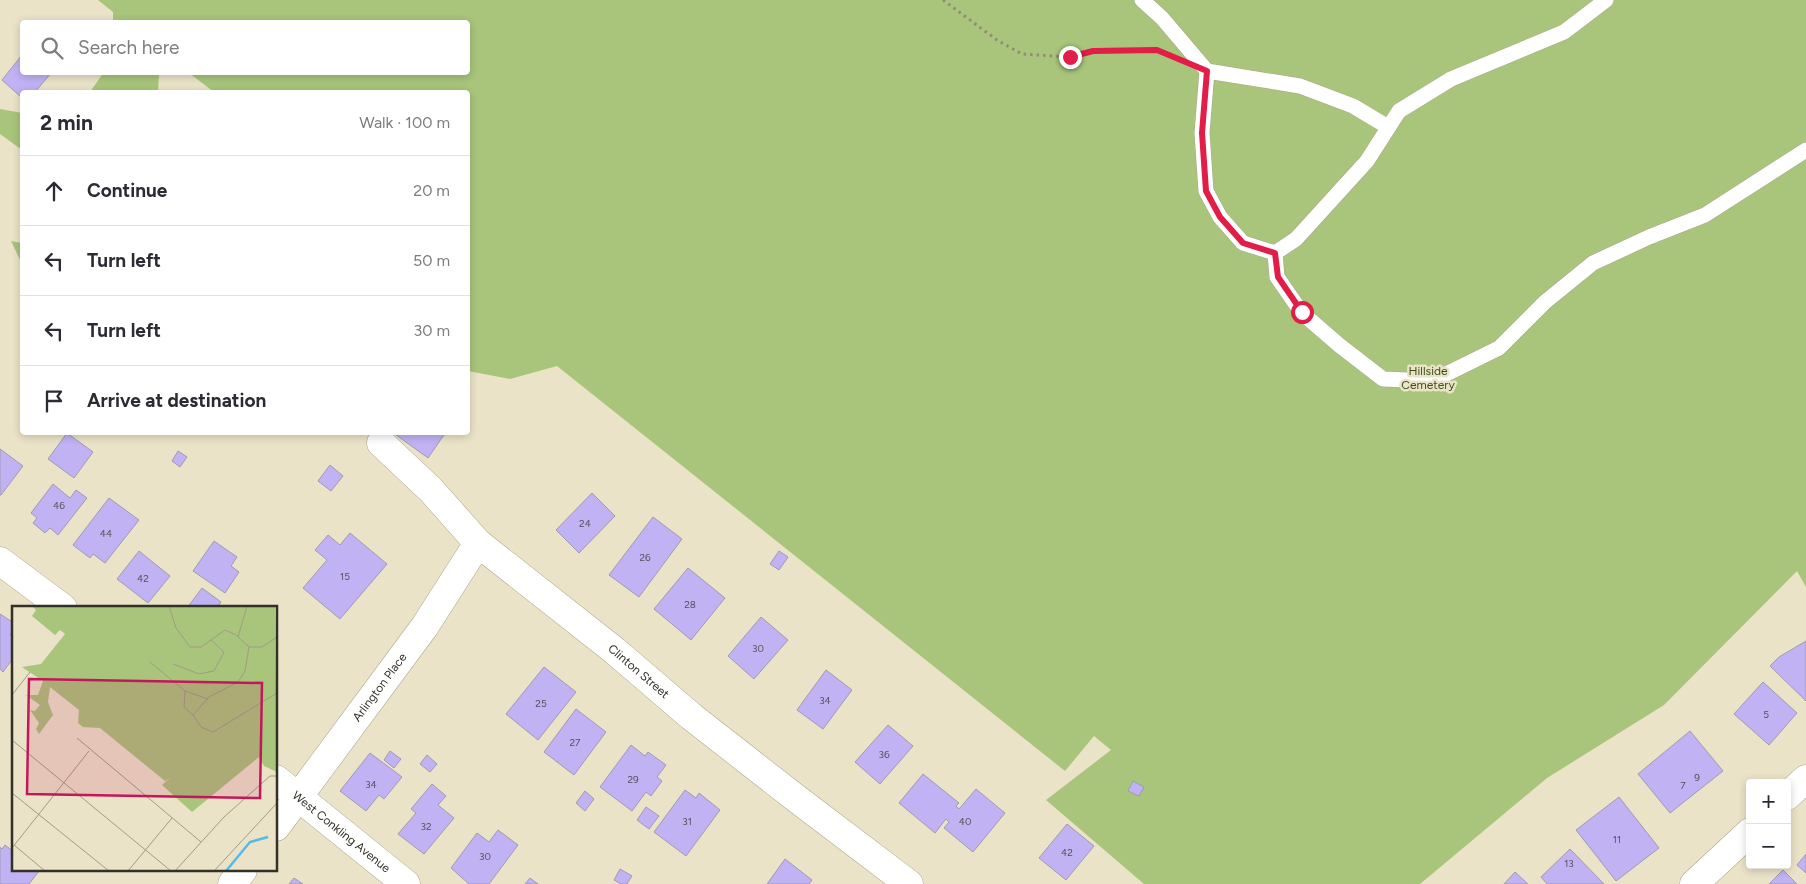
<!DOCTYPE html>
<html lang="en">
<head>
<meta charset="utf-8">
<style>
	:root { --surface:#fff; --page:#f7f7f7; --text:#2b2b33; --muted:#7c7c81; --line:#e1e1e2 }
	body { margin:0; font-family:Figtree,sans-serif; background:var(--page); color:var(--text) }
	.controls { position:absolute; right:15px; bottom:15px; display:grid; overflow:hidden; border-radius:5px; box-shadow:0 2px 8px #0003 }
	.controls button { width:45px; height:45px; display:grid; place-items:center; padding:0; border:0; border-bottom:1px solid var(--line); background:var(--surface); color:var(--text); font:25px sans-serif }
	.stop { position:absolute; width:15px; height:15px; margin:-11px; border:4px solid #e11d48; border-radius:50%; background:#fff }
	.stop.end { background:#e11d48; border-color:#fff; box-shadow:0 1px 5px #0008 }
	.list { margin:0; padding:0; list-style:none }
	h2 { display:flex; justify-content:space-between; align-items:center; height:65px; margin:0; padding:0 20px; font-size:21px }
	h2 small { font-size:16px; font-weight:400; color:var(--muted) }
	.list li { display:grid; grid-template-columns:32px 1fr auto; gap:15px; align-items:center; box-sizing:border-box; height:70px; padding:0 20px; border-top:1px solid var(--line) }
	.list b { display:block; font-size:19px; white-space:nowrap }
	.list em { font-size:16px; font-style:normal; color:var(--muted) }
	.icon { flex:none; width:28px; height:28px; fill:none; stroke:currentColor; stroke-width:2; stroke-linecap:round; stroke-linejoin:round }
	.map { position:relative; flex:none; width:1806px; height:884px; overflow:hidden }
	.search { position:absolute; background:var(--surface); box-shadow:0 2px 8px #0003; left:20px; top:20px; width:450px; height:55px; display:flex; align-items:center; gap:12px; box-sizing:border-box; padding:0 18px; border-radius:5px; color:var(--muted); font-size:19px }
	.panel { position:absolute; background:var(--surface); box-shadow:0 2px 8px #0003; left:20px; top:90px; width:450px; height:345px; border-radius:5px }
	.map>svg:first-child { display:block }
	.green { fill:#a8c57b }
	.building { fill:#c1b2f4; stroke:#9f9ab3 }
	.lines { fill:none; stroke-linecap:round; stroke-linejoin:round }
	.service-casing { stroke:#ada68d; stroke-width:16 }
	.minor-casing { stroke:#ada68d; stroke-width:29 }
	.path { stroke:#918c7a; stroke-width:3; stroke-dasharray:2.5 4; stroke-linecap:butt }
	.service { stroke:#fff; stroke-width:15 }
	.minor { stroke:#fff; stroke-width:28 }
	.route { stroke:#e11d48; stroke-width:6 }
	.labels { text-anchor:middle; stroke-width:5; stroke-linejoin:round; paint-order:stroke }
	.number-label { font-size:10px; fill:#56505a }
	.park-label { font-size:12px; fill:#3c5015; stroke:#eae3c8 }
	.street-label { font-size:12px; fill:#333026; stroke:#eae3c8 }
	.inset-river { fill:none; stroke:#55b9e9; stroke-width:2.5 }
	.inset-road { fill:none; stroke:#a19b87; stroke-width:1 }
	.view { fill:#c2185b; fill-opacity:0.15; stroke:#c2185b; stroke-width:2.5 }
	.inset-edge { fill:none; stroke:#333026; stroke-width:2.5 }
</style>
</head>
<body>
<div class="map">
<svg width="1806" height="884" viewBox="0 0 1806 884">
	<rect width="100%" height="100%" fill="#eae3c8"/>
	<!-- green -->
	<g class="green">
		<polygon points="98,0 1806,0 1806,587 1797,571 1664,705 1547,778 1420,884 1144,884 1046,800 1111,750 1094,736 1065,771 557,366 510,379 468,371 468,92 214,92 189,73 468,72 468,22 113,22 113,12"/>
		<polygon points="104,72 159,73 158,92 90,92"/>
		<polygon points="0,109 22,113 22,150 0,134"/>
		<polygon points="11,241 22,243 22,264"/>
	</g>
	<!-- building -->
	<g class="building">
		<polygon points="22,55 22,72 52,72 35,92 22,92 22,98 2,80"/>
		<polygon points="392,432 446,432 428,458"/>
		<polygon points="67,433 93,452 74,478 48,459"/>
		<polygon points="0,449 23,466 1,495 0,495"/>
		<polygon points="178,451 187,457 180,467 172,461"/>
		<polygon points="330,465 343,476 331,491 318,481"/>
		<polygon points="53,484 70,498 76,490 87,498 58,535 50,528 45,533 33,523 37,518 31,513"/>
		<polygon points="592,493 615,516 579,553 556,530"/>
		<polygon points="109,498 139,520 105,563 93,554 90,558 73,545"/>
		<polygon points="653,517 682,539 639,597 609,575"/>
		<polygon points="350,533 387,564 340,619 303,588 327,560 315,550 328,535 340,545"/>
		<polygon points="214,541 237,557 231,566 239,572 225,593 193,571"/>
		<polygon points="139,551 170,576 148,603 117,579"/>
		<polygon points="779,551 788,557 779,570 770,564"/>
		<polygon points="688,568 725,598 691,640 654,609"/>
		<polygon points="202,588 221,602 217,608 187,608"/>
		<polygon points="0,614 14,623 14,629 10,635 14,637 14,657 3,672 0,669"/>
		<polygon points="761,617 788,640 754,679 728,656"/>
		<polygon points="1806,641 1806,701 1770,666 1779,657"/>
		<polygon points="544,667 576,692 538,740 506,714"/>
		<polygon points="826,670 852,690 823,729 797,710"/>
		<polygon points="1763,682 1797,713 1769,745 1734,714"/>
		<polygon points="576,709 606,732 574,775 544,752"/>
		<polygon points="888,725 913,746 880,784 855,762"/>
		<polygon points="1690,731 1723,771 1670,813 1638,774"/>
		<polygon points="631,745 645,756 648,752 666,765 657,777 662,781 651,796 646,792 632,811 600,787"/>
		<polygon points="390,751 401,759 394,768 384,760"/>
		<polygon points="370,753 402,777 384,799 379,795 366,811 340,791"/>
		<polygon points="427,755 437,764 430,772 420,764"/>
		<polygon points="923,774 959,803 956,806 959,809 976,789 1005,813 973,852 944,828 949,822 946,819 935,833 899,803"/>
		<polygon points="1133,781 1144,787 1139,796 1128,791"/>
		<polygon points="432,784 446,796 438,805 454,818 424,854 398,834 416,813 411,809"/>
		<polygon points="685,790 696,798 699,793 720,810 686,856 654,832"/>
		<polygon points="585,791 594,799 585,811 576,803"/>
		<polygon points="1619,797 1659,848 1616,881 1576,830"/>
		<polygon points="646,807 659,816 649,829 637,820"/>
		<polygon points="1067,824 1094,846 1066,880 1039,858"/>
		<polygon points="498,830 518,845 489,884 469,884 451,868 477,833 489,842"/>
		<polygon points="5,845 14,852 14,870 39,871 29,884 0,884 0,847 2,849"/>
		<polygon points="1570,849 1604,884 1547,884 1541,877"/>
		<polygon points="1806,854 1806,873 1797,865"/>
		<polygon points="785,859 812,880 809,884 767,884"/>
		<polygon points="620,869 632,876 627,884 621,884 614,880"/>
		<polygon points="1783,870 1797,884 1769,884"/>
		<polygon points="1515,872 1528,884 1504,884"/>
		<polygon points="294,878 303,884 289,884"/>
		<polygon points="530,878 538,884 525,884"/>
	</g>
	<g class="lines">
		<defs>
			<g id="service">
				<polyline points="1142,0 1162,18 1207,71 1300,86 1353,106 1388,127"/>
				<polyline points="1606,0 1564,32 1451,79 1399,111 1367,161 1296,239 1275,253 1277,277 1302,313 1339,345 1383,379 1432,381 1499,348 1545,302 1593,263 1649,237 1705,215 1806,150"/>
				<polyline points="1207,71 1202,133 1206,191 1220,217 1243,243 1275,253"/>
			</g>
			<g id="minor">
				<path id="s1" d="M381 443 431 490 478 543 615 651 692 717 797 799 909 884"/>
				<polyline points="0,561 63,608"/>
				<path id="s2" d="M276 779 406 884"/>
				<polyline points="1787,796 1806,779"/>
				<path id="s3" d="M276 827 425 626 478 543"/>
				<polyline points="232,884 243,870"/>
				<polyline points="1694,884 1750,832"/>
			</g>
		</defs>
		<!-- service casing -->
		<use href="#service" class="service-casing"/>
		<!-- minor casing -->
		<use href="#minor" class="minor-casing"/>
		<!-- path -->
		<polyline class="path" points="943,0 997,40 1022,54 1070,57 1093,51 1161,51"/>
		<!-- service -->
		<use href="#service" class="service"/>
		<!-- minor -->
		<use href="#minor" class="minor"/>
	</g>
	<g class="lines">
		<!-- route -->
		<polyline class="route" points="1070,57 1093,51 1157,50 1207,71 1202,133 1206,191 1220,217 1243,243 1275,253 1278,277 1302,312"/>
	</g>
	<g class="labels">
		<!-- number labels -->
		<g class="number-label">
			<text x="59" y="509">46</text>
			<text x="585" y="527">24</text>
			<text x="106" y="537">44</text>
			<text x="645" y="561">26</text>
			<text x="345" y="580">15</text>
			<text x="143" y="582">42</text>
			<text x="690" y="608">28</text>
			<text x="758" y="652">30</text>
			<text x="825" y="704">34</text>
			<text x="541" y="707">25</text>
			<text x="1766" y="718">5</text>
			<text x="575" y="746">27</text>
			<text x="884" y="758">36</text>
			<text x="1697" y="781">9</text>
			<text x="633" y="783">29</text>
			<text x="371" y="788">34</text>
			<text x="1683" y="789">7</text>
			<text x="687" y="825">31</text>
			<text x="965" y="825">40</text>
			<text x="426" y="830">32</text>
			<text x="1617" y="843">11</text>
			<text x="1067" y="856">42</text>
			<text x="485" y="860">30</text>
			<text x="1569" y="867">13</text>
		</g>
		<!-- park labels -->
		<g class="park-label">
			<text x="1428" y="375">Hillside<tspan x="1428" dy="14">Cemetery</tspan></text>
		</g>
		<!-- street labels -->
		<g class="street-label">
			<text dy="4" stroke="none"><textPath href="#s1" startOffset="345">Clinton Street</textPath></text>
			<text dy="4" stroke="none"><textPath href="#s3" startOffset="174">Arlington Place</textPath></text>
			<text dy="4" stroke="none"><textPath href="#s2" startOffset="84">West Conkling Avenue</textPath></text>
		</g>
	</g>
	<!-- overview -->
	<g transform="translate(12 606)">
		<rect width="265" height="265" fill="#eae3c8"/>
		<path d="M20 0H263L265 166 252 160 247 151 180 206 150 179 158 172 153 175 88 122 71 121 66 117 67 104 38 81 36 96 41 109 27 128 24 123 27 117 18 104 23 105 28 99 14 89H26L31 75 10 61 29 58 53 28 48 24 43 29 20 10 24 4Z" fill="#a8c57b"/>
		<path class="inset-river" d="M214 265 238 236 256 231"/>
		<path class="inset-road" d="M157 0 164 22 178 41H189L213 24 224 29 237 41 233 65 226 76 197 91 181 109 189 121 201 126 265 87M226 31 235 0M237 41H250L265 31M138 56 173 85 196 93M161 58 187 68 202 65 212 46 199 34M173 85 172 101 181 109M0 89 18 66M65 132 189 236M0 134 159 265M0 187 97 265M2 239 33 265M0 242 77 145M116 265 160 212M163 265 212 211 258 170H265M202 265 265 197"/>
		<path class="view" d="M17 73 250 77 248 192 15 188Z"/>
		<rect width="265" height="265" class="inset-edge"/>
	</g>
</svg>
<div class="controls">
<button>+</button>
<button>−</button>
</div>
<div class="stop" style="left:1302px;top:312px"></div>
<div class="stop end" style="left:1070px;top:57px"></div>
<div class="search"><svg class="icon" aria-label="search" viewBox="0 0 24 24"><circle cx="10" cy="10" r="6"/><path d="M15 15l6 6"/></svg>Search here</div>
<section class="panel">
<h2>2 min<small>Walk · 100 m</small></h2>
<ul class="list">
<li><svg class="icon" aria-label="ahead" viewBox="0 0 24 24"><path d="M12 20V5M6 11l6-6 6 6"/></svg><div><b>Continue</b></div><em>20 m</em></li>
<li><svg class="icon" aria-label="left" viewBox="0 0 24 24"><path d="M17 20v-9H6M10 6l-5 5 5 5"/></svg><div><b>Turn left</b></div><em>50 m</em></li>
<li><svg class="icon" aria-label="left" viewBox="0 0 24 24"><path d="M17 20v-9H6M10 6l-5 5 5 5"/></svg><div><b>Turn left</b></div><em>30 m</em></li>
<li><svg class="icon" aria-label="arrive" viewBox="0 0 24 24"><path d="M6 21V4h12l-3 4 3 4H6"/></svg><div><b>Arrive at destination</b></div></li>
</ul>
</section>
</div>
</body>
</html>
